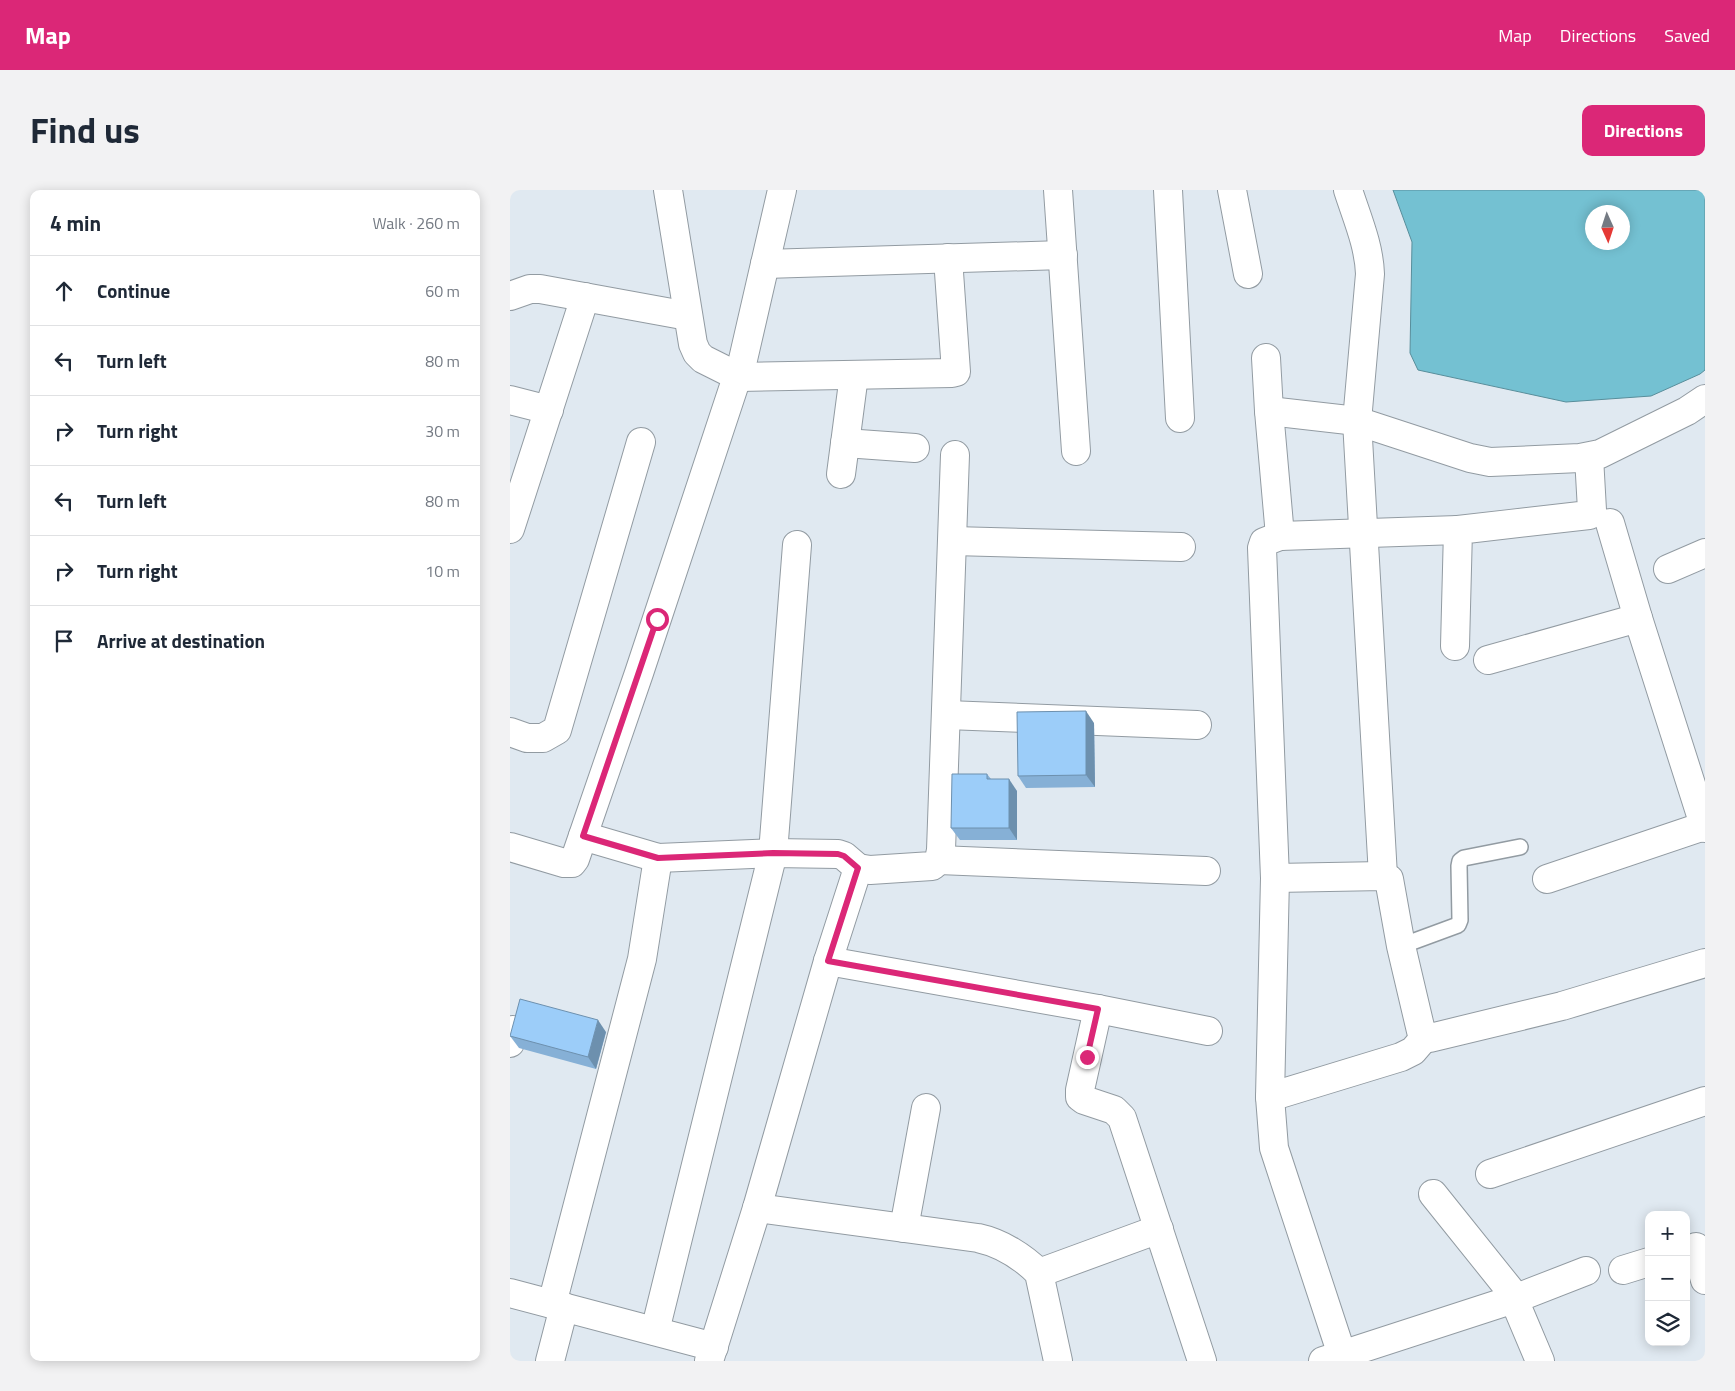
<!DOCTYPE html>
<html lang="en">
<head>
<meta charset="utf-8">
<style>
	:root { --surface:#fff; --page:#f2f2f3; --text:#1f2937; --muted:#747a83; --line:#e0e1e3; --accent:#db2777 }
	body { margin:0; font-family:"Titillium Web",sans-serif; background:var(--page); color:var(--text) }
	.controls { position:absolute; right:15px; bottom:15px; display:grid; overflow:hidden; border-radius:10px; box-shadow:0 2px 12px #0003 }
	.controls button { width:45px; height:45px; display:grid; place-items:center; padding:0; border:0; border-bottom:1px solid var(--line); background:var(--surface); color:var(--text); font:25px sans-serif }
	.compass { position:absolute; left:1075px; top:15px; width:45px; height:45px; border-radius:50%; background:var(--surface); box-shadow:0 2px 12px #0003; rotate:177deg }
	.stop { position:absolute; width:15px; height:15px; margin:-11px; border:4px solid #db2777; border-radius:50%; background:#fff }
	.stop.end { background:#db2777; border-color:#fff; box-shadow:0 1px 5px #0008 }
	.list { margin:0; padding:0; list-style:none }
	h2 { display:flex; justify-content:space-between; align-items:center; height:65px; margin:0; padding:0 20px; font-size:21px }
	h2 small { font-size:16px; font-weight:400; color:var(--muted) }
	.list li { display:grid; grid-template-columns:32px 1fr auto; gap:15px; align-items:center; box-sizing:border-box; height:70px; padding:0 20px; border-top:1px solid var(--line) }
	.list b { display:block; font-size:19px; white-space:nowrap }
	.list em { font-size:16px; font-style:normal; color:var(--muted) }
	.icon { flex:none; width:28px; height:28px; fill:none; stroke:currentColor; stroke-width:2; stroke-linecap:round; stroke-linejoin:round }
	.map { position:relative; flex:none; width:1195px; height:1171px; overflow:hidden; border-radius:10px }
	header { display:flex; align-items:center; gap:30px; box-sizing:border-box; height:70px; padding:0 25px; background:var(--accent); color:#fff }
	header strong { font-size:24px }
	nav { display:flex; gap:28px; margin-inline-start:auto; font-size:18px }
	.intro { display:flex; align-items:center; justify-content:space-between; box-sizing:border-box; height:120px; padding:0 30px }
	h1 { margin:0; font-size:35px }
	.button { padding:12px 22px; border-radius:10px; background:var(--accent); color:#fff; font-size:18px; font-weight:700 }
	main { display:flex; gap:30px; padding:0 30px }
	aside { flex:1; background:var(--surface); border-radius:10px; box-shadow:0 2px 12px #0003 }
	.map>svg:first-child { display:block }
	.water { fill:#74c1d2; stroke:#588e9b; fill-rule:evenodd }
	.lines { fill:none; stroke-linecap:round; stroke-linejoin:round }
	.service-casing { stroke:#929ba2; stroke-width:18 }
	.minor-casing { stroke:#929ba2; stroke-width:30 }
	.service { stroke:#fff; stroke-width:15 }
	.minor { stroke:#fff; stroke-width:28 }
	.wall { fill:#86b0d6 }
	.shaded-wall { fill:#6d90ae }
	.building { fill:#9ccdf9; stroke:#6d90ae }
	.route { stroke:#db2777; stroke-width:6 }
</style>
</head>
<body>
<header>
<strong>Map</strong>
<nav><a>Map</a><a>Directions</a><a>Saved</a></nav>
</header>
<div class="intro"><h1>Find us</h1><a class="button">Directions</a></div>
<main>
<aside>
<h2>4 min<small>Walk · 260 m</small></h2>
<ul class="list">
<li><svg class="icon" aria-label="ahead" viewBox="0 0 24 24"><path d="M12 20V5M6 11l6-6 6 6"/></svg><div><b>Continue</b></div><em>60 m</em></li>
<li><svg class="icon" aria-label="left" viewBox="0 0 24 24"><path d="M17 20v-9H6M10 6l-5 5 5 5"/></svg><div><b>Turn left</b></div><em>80 m</em></li>
<li><svg class="icon" aria-label="right" viewBox="0 0 24 24"><path d="M7 20v-9h11M14 6l5 5-5 5"/></svg><div><b>Turn right</b></div><em>30 m</em></li>
<li><svg class="icon" aria-label="left" viewBox="0 0 24 24"><path d="M17 20v-9H6M10 6l-5 5 5 5"/></svg><div><b>Turn left</b></div><em>80 m</em></li>
<li><svg class="icon" aria-label="right" viewBox="0 0 24 24"><path d="M7 20v-9h11M14 6l5 5-5 5"/></svg><div><b>Turn right</b></div><em>10 m</em></li>
<li><svg class="icon" aria-label="arrive" viewBox="0 0 24 24"><path d="M6 21V4h12l-3 4 3 4H6"/></svg><div><b>Arrive at destination</b></div></li>
</ul>
</aside>
<div class="map">
<svg width="1195" height="1171" viewBox="0 0 1195 1171">
	<rect width="100%" height="100%" fill="#e0e9f1"/>
	<!-- water -->
	<path class="water" d="M883 0H1195V180L1190 184 1141 206 1056 212 908 180 900 163 902 52ZM1082 22H1112V52H1082Z"/>
	<g class="lines">
		<defs>
			<polyline id="service" points="891,756 948,735 950,730 949,676 950,671 954,668 1010,657"/>
			<g id="minor">
				<polyline points="158,0 183,154 187,163 193,169 229,187 442,183 446,182 438,68"/>
				<polyline points="548,0 566,261"/>
				<polyline points="658,0 670,228"/>
				<polyline points="722,0 738,84"/>
				<path d="M838 0C847 28 859 55 860 84L847 231 873 686"/>
				<polyline points="255,74 553,65"/>
				<polyline points="0,106 20,99 30,99 178,126"/>
				<polyline points="756,168 759,221 770,346"/>
				<polyline points="0,210 39,220"/>
				<polyline points="759,221 847,231 960,268 980,272 1070,268 1090,264 1177,221 1195,209"/>
				<polyline points="335,253 405,258"/>
				<polyline points="331,284 344,185"/>
				<polyline points="1100,333 1128,428 1195,638"/>
				<polyline points="0,339 75,107"/>
				<polyline points="443,351 671,357"/>
				<polyline points="1158,379 1195,363"/>
				<polyline points="945,456 948,340 1079,325 1082,320 1079,267"/>
				<polyline points="978,470 1128,428"/>
				<polyline points="437,525 687,535"/>
				<polyline points="0,542 17,548 33,548 47,540 131,252"/>
				<polyline points="73,646 148,668 263,663 328,664 334,666 348,678 318,771 247,1018 199,1171"/>
				<polyline points="0,657 54,673 62,673 65,669 129,483 224,196 229,187 272,0"/>
				<polyline points="429,670 696,681"/>
				<polyline points="348,678 360,680 422,676 429,670 431,660 445,265"/>
				<polyline points="765,688 873,686 879,689 891,756 911,841 915,847 920,848 1052,816 1195,773"/>
				<polyline points="1037,689 1194,636"/>
				<polyline points="318,771 588,819 698,841"/>
				<polyline points="588,819 570,900 570,907 574,910 604,920 612,928 692,1171"/>
				<polyline points="0,853 3,840"/>
				<polyline points="760,907 891,867 903,861 915,847"/>
				<polyline points="980,984 1195,911"/>
				<polyline points="923,1004 1000,1100 1030,1171"/>
				<path d="M247 1018 468 1048C491 1053 513 1067 529 1083L548 1171"/>
				<polyline points="394,1038 416,918"/>
				<polyline points="1186,1057 1195,1090"/>
				<polyline points="1113,1080 1139,1072"/>
				<polyline points="529,1083 649,1039"/>
				<polyline points="0,1103 204,1157"/>
				<polyline points="42,1114 132,769 148,668"/>
				<polyline points="145,1141 263,663 287,355"/>
				<polyline points="832,1165 764,958 760,907 765,688 752,358 754,352 770,346 948,340"/>
				<polyline points="40,1171 54,1117"/>
				<polyline points="813,1171 1004,1109 1076,1081"/>
			</g>
		</defs>
		<!-- service casing -->
		<use href="#service" class="service-casing"/>
		<!-- minor casing -->
		<use href="#minor" class="minor-casing"/>
		<!-- service -->
		<use href="#service" class="service"/>
		<!-- minor -->
		<use href="#minor" class="minor"/>
	</g>
	<!-- wall -->
	<g class="wall">
		<polygon points="584,533 585,597 516,598 508,586"/>
		<polygon points="477,584 481,589 507,601 507,650 450,650 441,638"/>
		<polygon points="96,842 86,879 9,858 0,846"/>
	</g>
	<!-- shaded-wall -->
	<g class="shaded-wall">
		<polygon points="576,521 584,533 585,597 576,585"/>
		<polygon points="499,589 507,601 507,650 499,638"/>
		<polygon points="88,830 96,842 86,879 78,867"/>
	</g>
	<!-- building -->
	<g class="building">
		<polygon points="576,521 576,585 508,586 507,522"/>
		<polygon points="442,584 477,584 477,589 499,589 499,638 441,638"/>
		<polygon points="10,809 88,830 78,867 0,846"/>
	</g>
	<g class="lines">
		<!-- route -->
		<polyline class="route" points="147,429 73,646 148,668 263,663 328,664 334,666 348,678 318,771 588,819 577,867"/>
	</g>
</svg>
<div class="controls">
<button>+</button>
<button>−</button>
<button><svg class="icon" aria-label="layers" viewBox="0 0 24 24"><path d="M12 4l9 5-9 5-9-5zM3 14l9 5 9-5"/></svg></button>
</div>
<svg class="compass" viewBox="-18 -18 36 36"><path d="M0-13l5 13h-10z" fill="#e53935"/><path d="M0 13l5-13h-10z" fill="#747a83"/></svg>
<div class="stop" style="left:147px;top:429px"></div>
<div class="stop end" style="left:577px;top:867px"></div>
</div>
</main>
</body>
</html>
